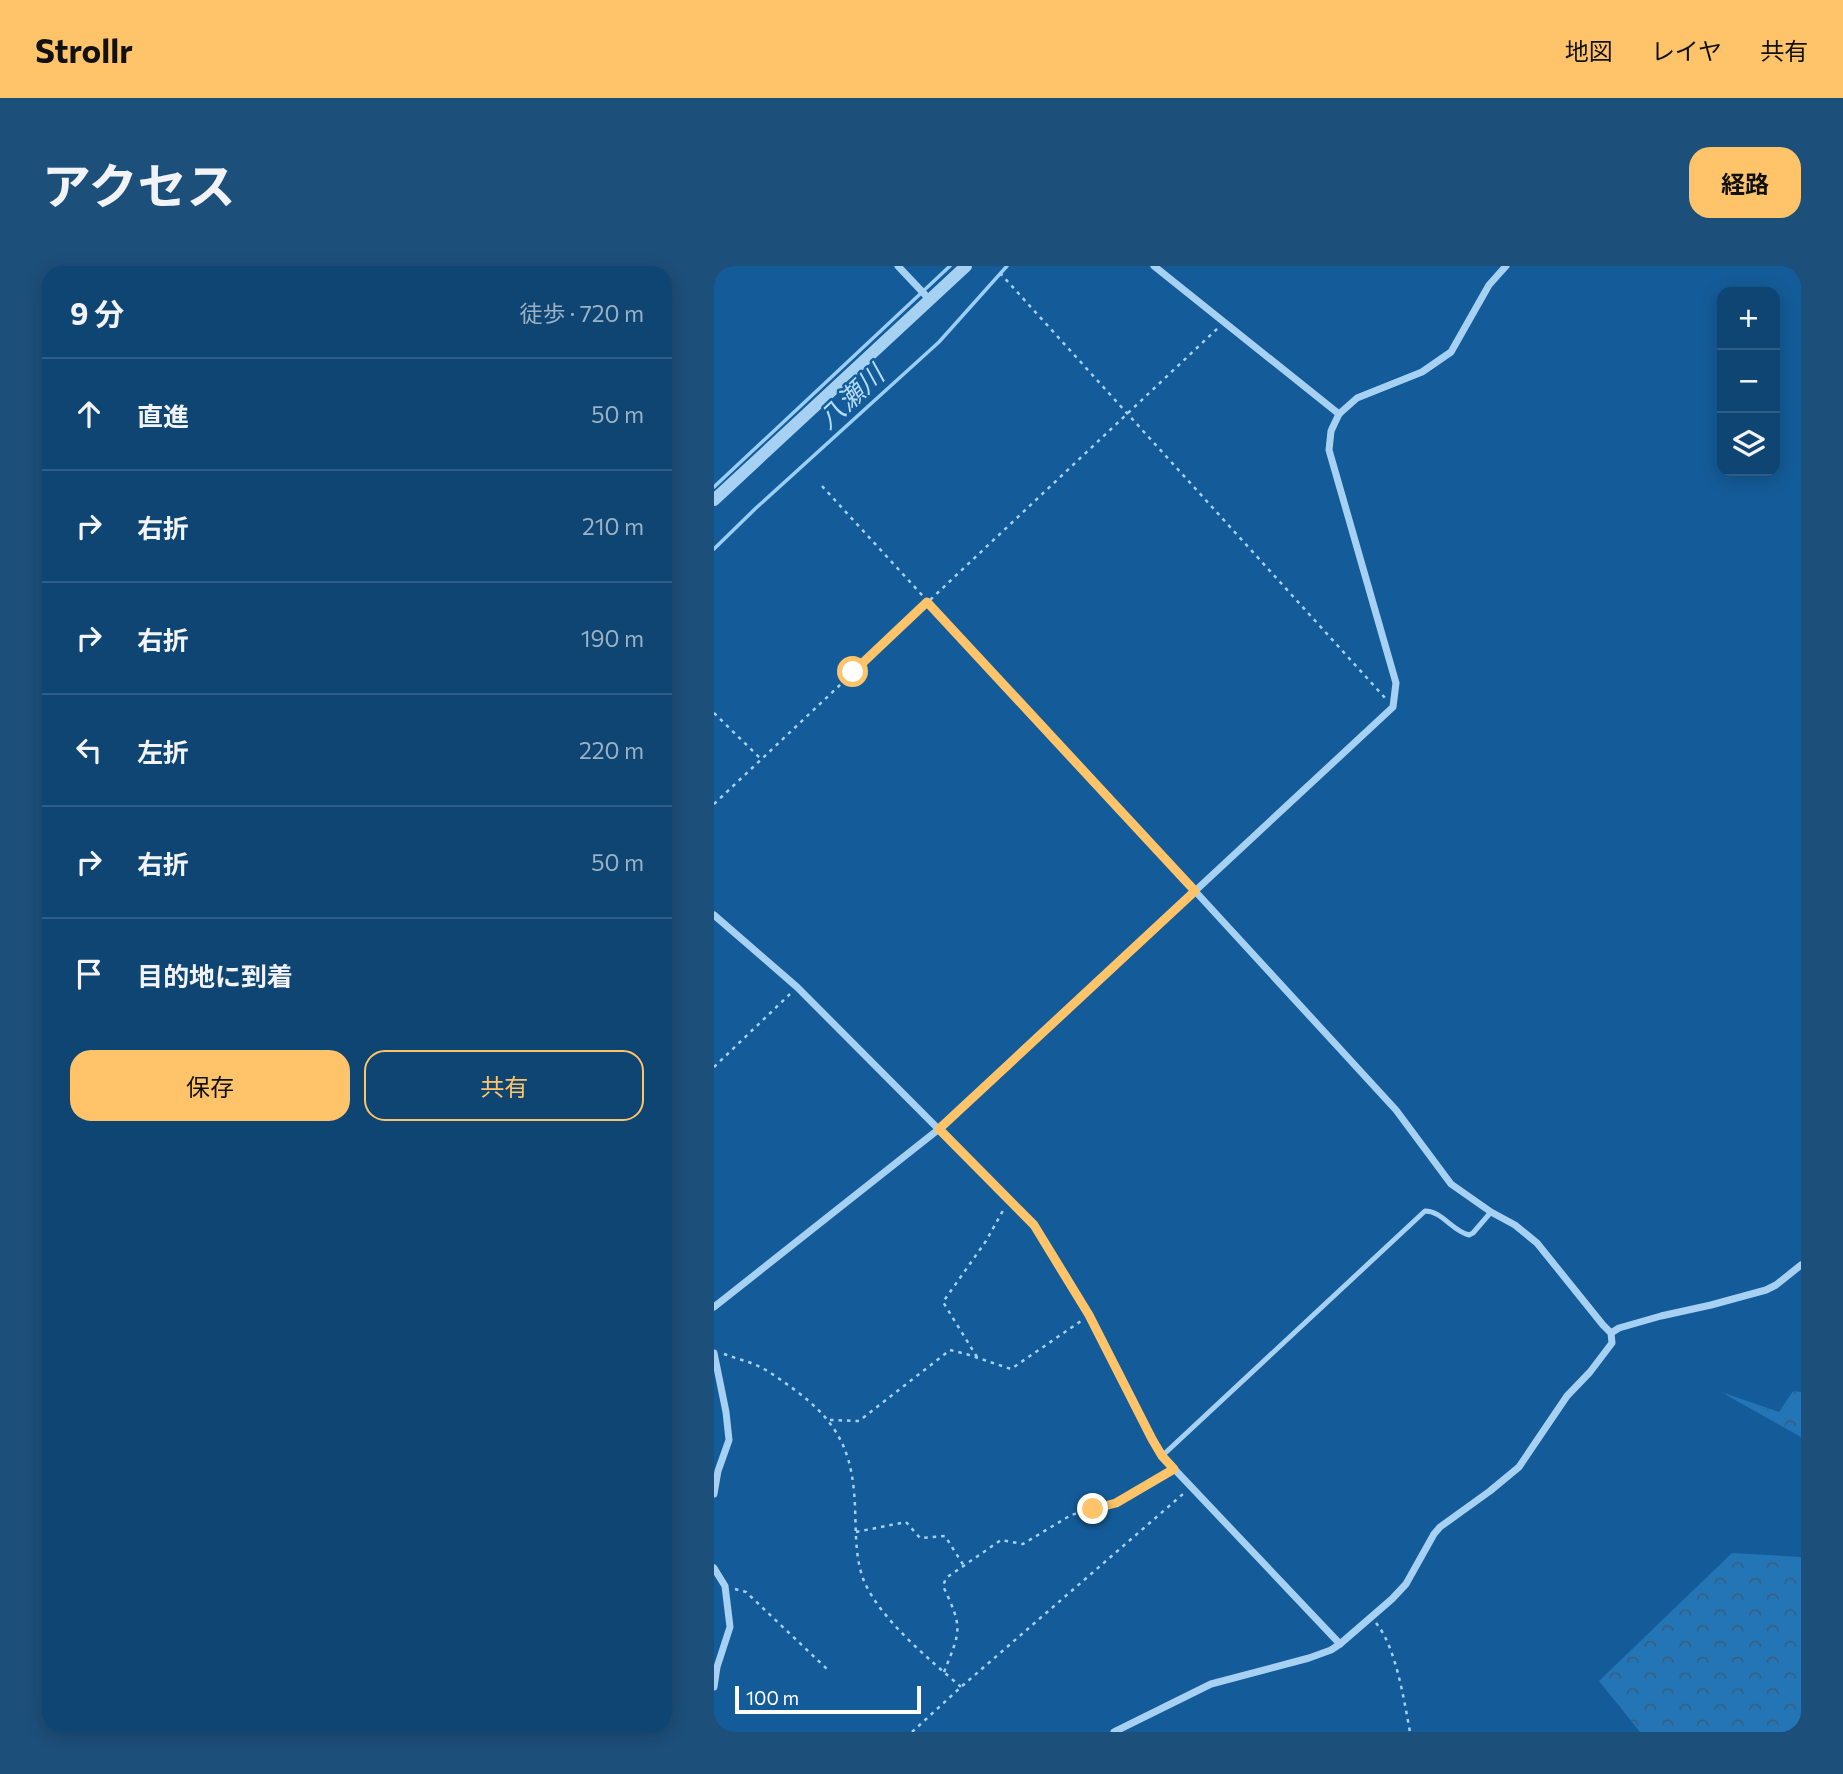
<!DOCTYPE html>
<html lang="ja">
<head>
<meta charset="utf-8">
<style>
	:root { --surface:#0f4573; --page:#1d4f7b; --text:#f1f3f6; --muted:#9bb1c4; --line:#2f5d85; --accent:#ffc469 }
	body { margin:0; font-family:Commissioner,"Noto Sans JP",sans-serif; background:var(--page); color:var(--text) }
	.controls { position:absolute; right:21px; top:21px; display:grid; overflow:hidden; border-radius:14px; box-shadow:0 4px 18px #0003 }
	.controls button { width:63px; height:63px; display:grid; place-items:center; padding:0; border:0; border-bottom:2px solid var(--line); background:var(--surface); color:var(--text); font:35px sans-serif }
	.scale { position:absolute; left:21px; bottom:18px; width:186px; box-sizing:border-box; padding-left:7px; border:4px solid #fff; border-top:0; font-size:19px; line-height:24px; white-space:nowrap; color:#fff; -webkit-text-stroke:5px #145c99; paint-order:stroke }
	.stop { position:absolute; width:21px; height:21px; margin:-16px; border:5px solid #ffc469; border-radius:50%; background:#fff }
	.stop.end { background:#ffc469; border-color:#fff; box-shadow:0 2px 7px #0008 }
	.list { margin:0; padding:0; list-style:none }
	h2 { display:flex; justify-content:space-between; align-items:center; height:91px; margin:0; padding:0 28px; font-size:30px }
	h2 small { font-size:23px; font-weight:400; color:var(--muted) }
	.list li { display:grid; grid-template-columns:46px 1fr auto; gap:21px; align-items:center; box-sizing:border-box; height:112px; padding:0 28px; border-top:2px solid var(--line) }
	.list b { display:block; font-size:26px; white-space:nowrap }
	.list em { font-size:23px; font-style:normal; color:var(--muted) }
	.actions { display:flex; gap:14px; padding:21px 28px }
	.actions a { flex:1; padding:16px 0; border:2px solid var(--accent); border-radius:21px; text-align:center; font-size:24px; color:var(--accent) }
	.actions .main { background:var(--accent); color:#111 }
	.icon { flex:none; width:38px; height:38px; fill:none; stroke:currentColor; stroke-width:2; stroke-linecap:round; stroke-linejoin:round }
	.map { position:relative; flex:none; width:1087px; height:1466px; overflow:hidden; border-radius:21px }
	header { display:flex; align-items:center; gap:42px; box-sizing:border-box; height:98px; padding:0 35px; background:var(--accent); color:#111 }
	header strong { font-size:33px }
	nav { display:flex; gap:38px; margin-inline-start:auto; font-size:24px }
	.intro { display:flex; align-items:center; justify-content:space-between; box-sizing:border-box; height:168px; padding:0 42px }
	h1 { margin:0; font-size:49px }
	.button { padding:18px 32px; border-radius:21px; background:var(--accent); color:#111; font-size:24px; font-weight:700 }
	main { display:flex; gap:42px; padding:0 42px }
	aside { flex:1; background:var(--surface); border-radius:21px; box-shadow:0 4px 18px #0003 }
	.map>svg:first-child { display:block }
	.forest { fill:url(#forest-crowns) }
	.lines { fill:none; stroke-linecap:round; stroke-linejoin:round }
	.stream { stroke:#9acef6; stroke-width:3.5 }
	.path { stroke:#a7d1f3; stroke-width:2.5; stroke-dasharray:3.5 5; stroke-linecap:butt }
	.service { stroke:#a7d1f3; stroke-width:5 }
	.minor { stroke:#a7d1f3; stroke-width:7 }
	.tertiary { stroke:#a7d1f3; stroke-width:12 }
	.route { stroke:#ffc469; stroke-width:9 }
	.labels { text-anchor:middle; stroke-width:5; stroke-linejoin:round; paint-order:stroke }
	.water-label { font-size:26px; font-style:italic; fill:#b4dbf9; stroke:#145c99 }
</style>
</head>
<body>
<header>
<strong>Strollr</strong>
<nav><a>地図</a><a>レイヤ</a><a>共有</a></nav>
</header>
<div class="intro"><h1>アクセス</h1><a class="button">経路</a></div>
<main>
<aside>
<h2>9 分<small>徒歩 · 720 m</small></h2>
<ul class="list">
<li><svg class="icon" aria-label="ahead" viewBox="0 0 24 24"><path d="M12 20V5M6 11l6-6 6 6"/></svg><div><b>直進</b></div><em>50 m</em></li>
<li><svg class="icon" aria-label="right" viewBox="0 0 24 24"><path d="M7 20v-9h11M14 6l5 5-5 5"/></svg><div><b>右折</b></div><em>210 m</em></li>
<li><svg class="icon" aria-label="right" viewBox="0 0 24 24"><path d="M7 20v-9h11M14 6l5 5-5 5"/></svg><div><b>右折</b></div><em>190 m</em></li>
<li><svg class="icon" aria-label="left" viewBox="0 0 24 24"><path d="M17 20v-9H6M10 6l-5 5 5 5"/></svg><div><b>左折</b></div><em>220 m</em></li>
<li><svg class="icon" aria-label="right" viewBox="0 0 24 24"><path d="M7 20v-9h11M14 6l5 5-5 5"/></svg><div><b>右折</b></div><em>50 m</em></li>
<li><svg class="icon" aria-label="arrive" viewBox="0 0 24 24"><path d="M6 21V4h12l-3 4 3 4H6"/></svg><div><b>目的地に到着</b></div></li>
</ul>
<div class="actions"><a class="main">保存</a><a>共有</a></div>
</aside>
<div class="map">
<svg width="1087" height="1466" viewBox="0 0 1087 1466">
	<defs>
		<pattern id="forest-crowns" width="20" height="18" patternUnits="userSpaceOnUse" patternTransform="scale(1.75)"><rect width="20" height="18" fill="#2375b6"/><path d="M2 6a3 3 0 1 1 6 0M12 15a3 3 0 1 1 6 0" fill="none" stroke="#386081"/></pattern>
	</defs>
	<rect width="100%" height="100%" fill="#145c99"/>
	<!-- forest -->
	<g class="forest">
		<polygon points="1079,1125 1087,1126 1087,1171 1007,1126 1065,1146"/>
		<polygon points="1018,1287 1087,1291 1087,1466 926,1466 885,1415"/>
	</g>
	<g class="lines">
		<!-- stream -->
		<g class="stream">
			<polyline points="0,221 236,0"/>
			<polyline points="0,283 42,242 225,76 293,0"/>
		</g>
		<!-- path -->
		<g class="path">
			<polyline points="286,7 672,433"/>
			<polyline points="108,220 475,620"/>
			<polyline points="0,447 47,493"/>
			<polyline points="0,538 504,62"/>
			<polyline points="0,801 76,728"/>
			<path d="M10 1088C23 1093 38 1096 50 1103 61 1109 71 1117 81 1124 118 1152 136 1178 140 1226 143 1256 139 1287 150 1315 167 1354 215 1393 247 1421"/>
			<polyline points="263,1091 229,1036 272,975 291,941"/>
			<polyline points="116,1154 145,1155 236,1084 252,1088 297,1103 367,1055"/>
			<polyline points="142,1266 192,1256 206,1272 231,1270 250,1300"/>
			<polyline points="21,1323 32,1326 113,1403"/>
			<path d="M662 1357C682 1381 690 1434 696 1466"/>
			<path d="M230 1406C247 1364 249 1362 229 1320L232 1312 287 1274 309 1278 357 1249 402 1237 451 1208"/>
			<polyline points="198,1466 247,1421 469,1228"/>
		</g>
		<!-- service -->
		<path class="service" d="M448 1190 711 945C728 945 738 965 755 969L759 967 777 946"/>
		<!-- minor -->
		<g class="minor">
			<polyline points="184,0 216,34"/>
			<polyline points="440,0 625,148"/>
			<polyline points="0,649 83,721 320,959 375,1049 438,1173 448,1190 626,1378"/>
			<polyline points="0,1041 225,863 679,441 682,417 615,184 617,165 625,148 643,132 708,106 737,86 775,19 792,0"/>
			<polyline points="897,1067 905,1062 947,1050 997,1039 1052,1024 1062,1019 1087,999"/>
			<polyline points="0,1087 12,1146 15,1174 4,1205 0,1228"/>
			<polyline points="0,1302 11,1320 16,1361 3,1401 0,1421"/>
			<polyline points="400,1466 497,1418 595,1392 617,1384 626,1378 678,1333 692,1318 720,1268 726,1261 776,1225 805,1201 853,1130 876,1106 898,1077 897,1067 889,1059 823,977 801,959 777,946 737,918 682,844 481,625"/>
		</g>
		<!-- tertiary -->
		<polyline class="tertiary" points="0,234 252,0"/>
	</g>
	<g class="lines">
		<!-- route -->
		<polyline class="route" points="139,406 213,336 481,625 225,863 320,959 375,1049 438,1173 448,1190 460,1203 402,1237 379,1243"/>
	</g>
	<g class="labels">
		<!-- water labels -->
		<g class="water-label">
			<text transform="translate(137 131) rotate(-43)" y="9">八瀬川</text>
		</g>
	</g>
</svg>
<div class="controls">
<button>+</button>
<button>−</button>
<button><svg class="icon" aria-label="layers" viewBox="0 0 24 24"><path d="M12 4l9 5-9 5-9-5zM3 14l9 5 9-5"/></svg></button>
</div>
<div class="scale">100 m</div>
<div class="stop" style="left:139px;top:406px"></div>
<div class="stop end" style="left:379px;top:1243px"></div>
</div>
</main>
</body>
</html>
